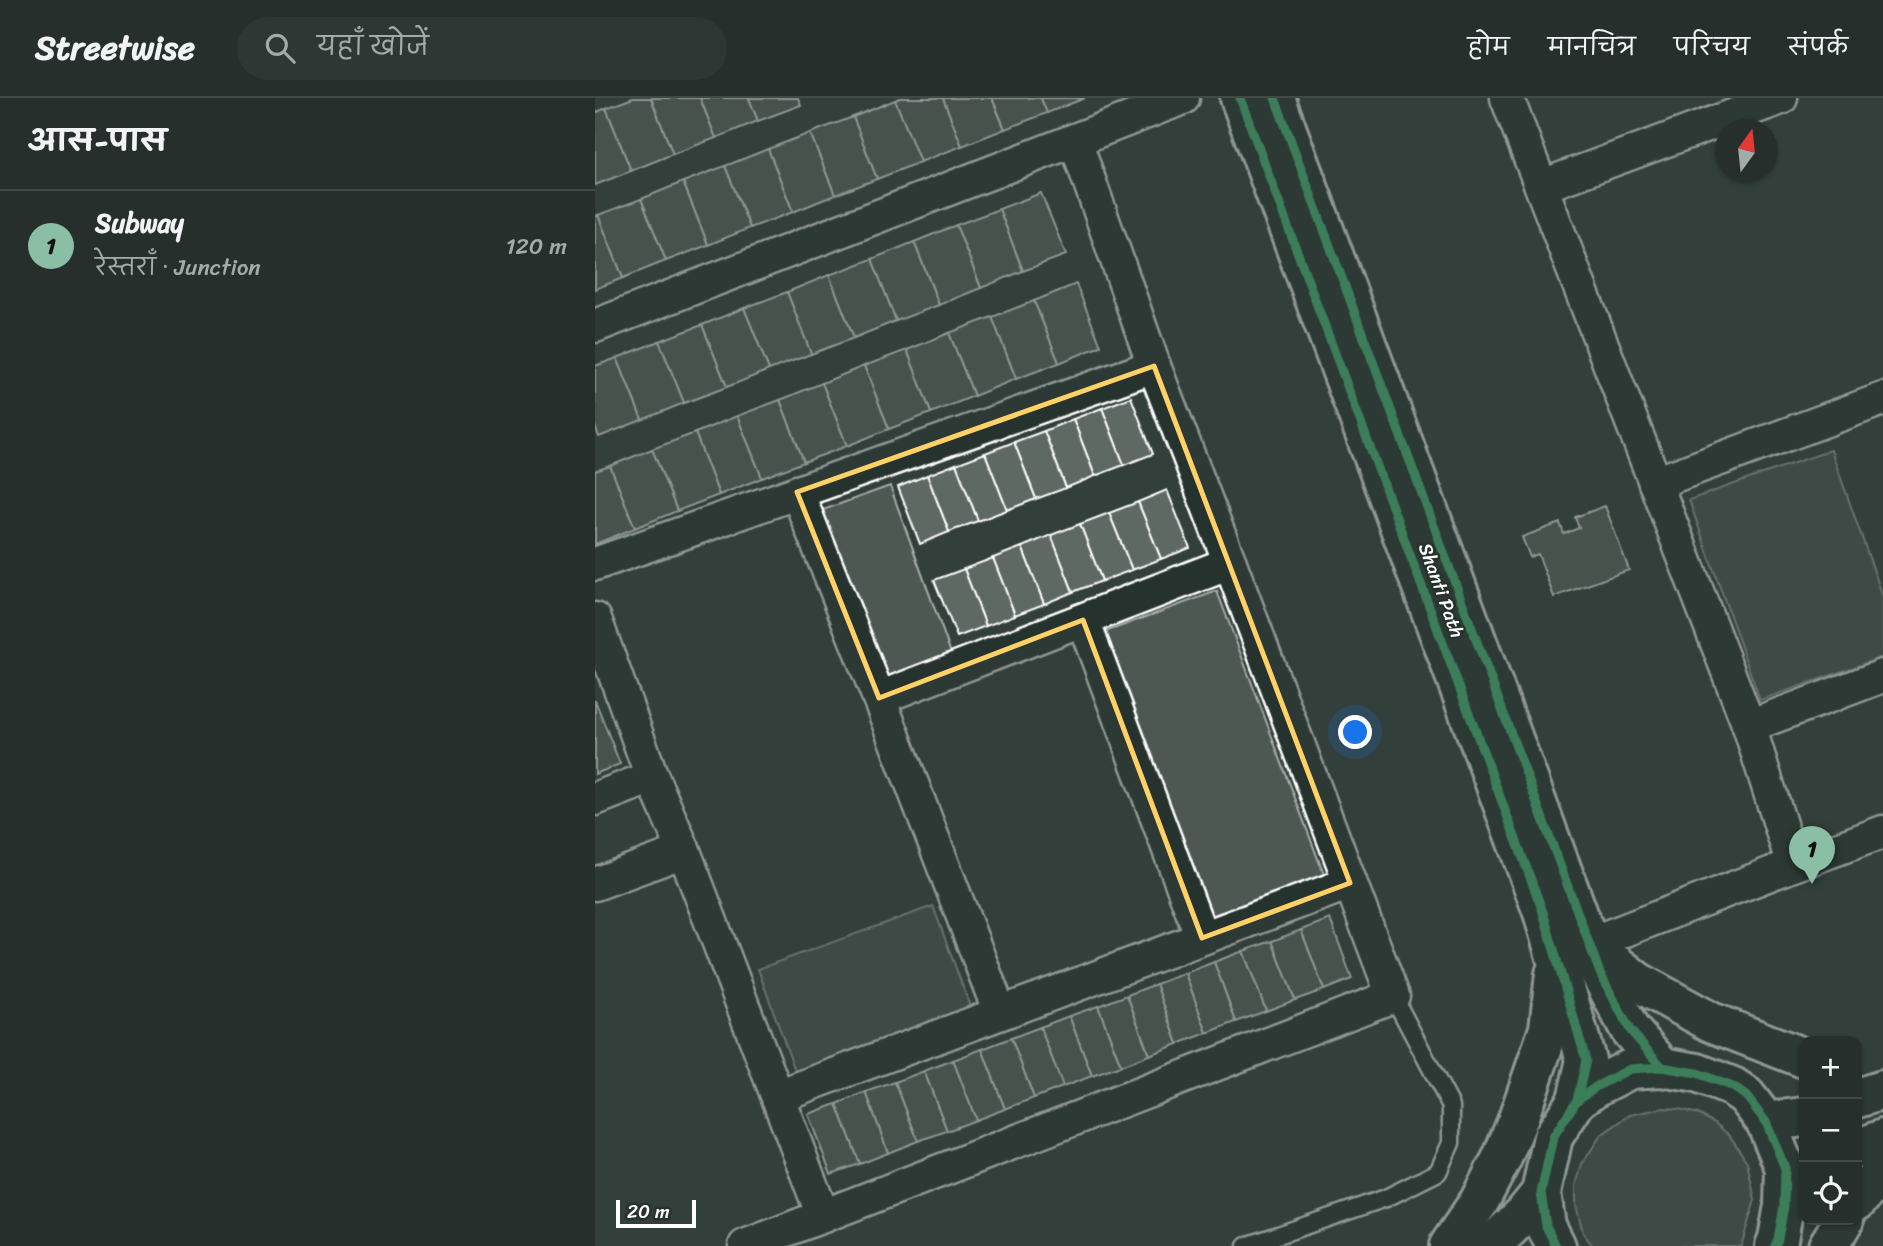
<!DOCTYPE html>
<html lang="hi">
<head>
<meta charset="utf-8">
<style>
	:root { --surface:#262f2c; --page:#2e3734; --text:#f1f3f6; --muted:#a4a9a9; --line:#424a48; --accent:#8abfa5 }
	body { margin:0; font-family:Sriracha,"Playpen Sans Deva",sans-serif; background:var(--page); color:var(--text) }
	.controls { position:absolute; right:21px; bottom:21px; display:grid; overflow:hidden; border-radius:14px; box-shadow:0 2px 5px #0004 }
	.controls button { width:63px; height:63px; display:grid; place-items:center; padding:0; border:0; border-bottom:2px solid var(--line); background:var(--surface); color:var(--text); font:35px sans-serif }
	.compass { position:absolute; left:1120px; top:21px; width:63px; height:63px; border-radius:50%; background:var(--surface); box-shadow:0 2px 5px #0004; rotate:15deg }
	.scale { position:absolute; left:21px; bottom:18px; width:80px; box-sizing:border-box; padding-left:7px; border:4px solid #fff; border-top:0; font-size:19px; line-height:24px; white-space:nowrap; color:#fff; -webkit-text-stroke:5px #26332d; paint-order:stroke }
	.you { position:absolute; left:761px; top:635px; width:24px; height:24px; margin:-18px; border:5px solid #fff; border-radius:50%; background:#1a73e8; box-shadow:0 0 0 10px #1a73e833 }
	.badge { display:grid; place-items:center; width:46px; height:46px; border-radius:50%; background:var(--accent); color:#111; font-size:23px; font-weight:700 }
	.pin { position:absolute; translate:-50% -58px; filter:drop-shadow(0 2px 4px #0008) }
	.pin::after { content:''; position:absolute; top:37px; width:24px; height:21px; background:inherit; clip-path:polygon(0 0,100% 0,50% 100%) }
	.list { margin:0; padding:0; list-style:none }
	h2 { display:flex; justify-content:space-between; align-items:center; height:91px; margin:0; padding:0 28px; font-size:30px }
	h2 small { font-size:23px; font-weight:400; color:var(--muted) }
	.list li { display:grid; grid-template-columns:46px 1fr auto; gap:21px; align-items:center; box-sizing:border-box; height:112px; padding:0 28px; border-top:2px solid var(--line) }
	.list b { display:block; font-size:26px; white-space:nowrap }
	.list p { margin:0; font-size:23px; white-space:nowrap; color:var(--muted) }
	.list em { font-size:23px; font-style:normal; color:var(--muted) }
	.icon { flex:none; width:38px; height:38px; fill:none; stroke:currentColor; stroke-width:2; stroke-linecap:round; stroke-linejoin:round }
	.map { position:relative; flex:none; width:1288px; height:1148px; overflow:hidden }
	header { display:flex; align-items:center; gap:42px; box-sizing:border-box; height:98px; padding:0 35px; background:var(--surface); border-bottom:2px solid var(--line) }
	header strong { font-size:33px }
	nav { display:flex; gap:38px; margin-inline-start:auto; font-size:24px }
	.search { width:490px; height:63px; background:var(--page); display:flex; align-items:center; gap:18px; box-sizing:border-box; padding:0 24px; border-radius:38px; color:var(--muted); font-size:26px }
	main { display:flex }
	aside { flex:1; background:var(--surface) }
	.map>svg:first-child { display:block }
	.green { fill:#4d5853; stroke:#a6aca9; stroke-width:2 }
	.building { fill:#5f6964; stroke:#fff; stroke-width:2 }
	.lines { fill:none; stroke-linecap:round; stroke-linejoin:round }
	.lane-casing { stroke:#fff; stroke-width:21 }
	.street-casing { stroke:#fff; stroke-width:37 }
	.secondary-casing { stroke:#fff; stroke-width:44 }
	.lane { stroke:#26332d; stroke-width:16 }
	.street { stroke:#26332d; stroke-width:32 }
	.secondary { stroke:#26332d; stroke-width:38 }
	.cycleway-casing { stroke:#26332d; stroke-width:13 }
	.cycleway { stroke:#46c982; stroke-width:9 }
	.marked { fill:none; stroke:#ffd166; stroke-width:5; stroke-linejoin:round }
	.labels { text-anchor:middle; stroke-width:5; stroke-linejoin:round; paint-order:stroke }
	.street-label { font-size:19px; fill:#fff; stroke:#26332d }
</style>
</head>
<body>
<header>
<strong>Streetwise</strong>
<div class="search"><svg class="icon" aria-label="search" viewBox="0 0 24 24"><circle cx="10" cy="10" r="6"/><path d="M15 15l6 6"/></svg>यहाँ खोजें</div>
<nav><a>होम</a><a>मानचित्र</a><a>परिचय</a><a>संपर्क</a></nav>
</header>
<main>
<aside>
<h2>आस-पास<small></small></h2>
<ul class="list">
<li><span class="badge">1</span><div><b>Subway</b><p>रेस्तराँ · Junction</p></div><em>120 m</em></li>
</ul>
</aside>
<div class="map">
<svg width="1288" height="1148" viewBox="0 0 1288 1148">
	<rect width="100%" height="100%" fill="#333f3a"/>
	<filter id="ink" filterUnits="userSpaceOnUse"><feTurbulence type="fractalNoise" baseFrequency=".0143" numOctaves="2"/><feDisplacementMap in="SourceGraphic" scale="14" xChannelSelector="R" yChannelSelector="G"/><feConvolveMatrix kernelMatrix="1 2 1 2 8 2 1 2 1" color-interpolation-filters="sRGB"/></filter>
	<g filter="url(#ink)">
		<!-- green -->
		<g class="green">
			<polygon points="1236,352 1288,499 1288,559 1165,602 1094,402"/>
			<polygon points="295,388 358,561 288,586 225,413"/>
			<polygon points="622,493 731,782 619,823 510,534"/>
			<polygon points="338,808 377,914 202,978 163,871"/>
			<polygon points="1069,1010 1084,1011 1103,1016 1120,1025 1135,1038 1152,1064 1160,1102 1146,1148 998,1148 988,1135 981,1107 981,1087 987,1066 1006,1037 1035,1017"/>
		</g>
		<!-- building -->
		<g class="building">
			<polygon points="38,0 56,0 78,56 36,73 11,10"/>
			<polygon points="56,0 105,0 121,40 78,56"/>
			<polygon points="105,0 154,0 163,23 121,40"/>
			<polygon points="154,0 203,0 206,7 163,23"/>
			<polygon points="305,0 348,0 367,48 325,64 300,2"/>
			<polygon points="348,0 397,0 410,31 367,48"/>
			<polygon points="397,0 446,0 452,15 410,31"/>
			<polygon points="446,0 490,0 452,15"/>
			<polygon points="300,2 325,64 282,81 258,19"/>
			<polygon points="11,10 36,73 0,87 0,15"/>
			<polygon points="258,19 282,81 240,97 215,35"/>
			<polygon points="215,35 240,97 198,114 173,51"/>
			<polygon points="173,51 198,114 155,130 130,68"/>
			<polygon points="130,68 155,130 113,147 88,84"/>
			<polygon points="88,84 113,147 71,163 46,101"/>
			<polygon points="446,95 471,157 428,173 404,111"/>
			<polygon points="46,101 71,163 28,180 3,117"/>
			<polygon points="404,111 428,173 386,190 361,127"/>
			<polygon points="3,117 28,180 0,191 0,119"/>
			<polygon points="361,127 386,190 344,207 319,144"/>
			<polygon points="319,144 344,207 301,223 277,161"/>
			<polygon points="277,161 301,223 259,240 234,177"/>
			<polygon points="234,177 259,240 216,256 192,194"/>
			<polygon points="481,186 506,248 464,265 439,203"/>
			<polygon points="192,194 216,256 174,272 149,210"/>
			<polygon points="439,203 464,265 421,281 397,219"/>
			<polygon points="149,210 174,272 132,289 107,227"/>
			<polygon points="397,219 421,281 379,298 354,235"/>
			<polygon points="107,227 132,289 89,305 64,243"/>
			<polygon points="354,235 379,298 336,315 312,252"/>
			<polygon points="64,243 89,305 47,322 22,260"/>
			<polygon points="312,252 336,315 294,331 269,268"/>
			<polygon points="22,260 47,322 4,339 0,328 0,268"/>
			<polygon points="269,268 294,331 252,348 227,285"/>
			<polygon points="227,285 252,348 209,364 185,302"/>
			<polygon points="536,299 558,356 529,367 507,310"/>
			<polygon points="185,302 209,364 167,380 142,318"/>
			<polygon points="507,310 529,367 500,378 478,321"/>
			<polygon points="142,318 167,380 124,397 100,335"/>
			<polygon points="478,321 500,378 471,390 449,333"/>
			<polygon points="449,333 471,390 441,401 419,344"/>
			<polygon points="100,335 124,397 82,413 57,351"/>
			<polygon points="419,344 441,401 412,412 390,355"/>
			<polygon points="57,351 82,413 40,430 15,368"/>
			<polygon points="390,355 412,412 383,423 361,366"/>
			<polygon points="361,366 383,423 354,434 332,377"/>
			<polygon points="15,368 40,430 0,446 0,373"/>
			<polygon points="332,377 354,434 325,446 303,389"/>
			<polygon points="572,392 595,450 566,461 543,404"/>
			<polygon points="543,404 566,461 537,472 514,415"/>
			<polygon points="1010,408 1034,472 959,499 943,456 935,459 927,439 965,425 969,436 984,430 980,419"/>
			<polygon points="514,415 537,472 507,483 485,426"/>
			<polygon points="485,426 507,483 478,494 456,437"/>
			<polygon points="456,437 478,494 449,506 427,449"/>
			<polygon points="427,449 449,506 420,517 398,460"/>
			<polygon points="398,460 420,517 391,528 369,471"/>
			<polygon points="369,471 391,528 362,539 339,482"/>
			<polygon points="0,602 25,666 0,676"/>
			<polygon points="735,821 757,881 729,892 706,832"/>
			<polygon points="706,832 729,892 700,902 677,843"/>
			<polygon points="677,843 700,902 671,913 648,853"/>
			<polygon points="648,853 671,913 641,924 619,864"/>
			<polygon points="619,864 641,924 612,935 590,875"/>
			<polygon points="590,875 612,935 583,946 561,886"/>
			<polygon points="561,886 583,946 554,957 532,897"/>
			<polygon points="532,897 554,957 526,968 503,908"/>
			<polygon points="503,908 526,968 497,978 474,918"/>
			<polygon points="474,918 497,978 468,989 445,929"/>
			<polygon points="445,929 468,989 439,1000 416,940"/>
			<polygon points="416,940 439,1000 410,1011 387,951"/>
			<polygon points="387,951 410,1011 381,1022 358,962"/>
			<polygon points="358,962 381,1022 352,1033 329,973"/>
			<polygon points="329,973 352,1033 323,1043 300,984"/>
			<polygon points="300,984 323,1043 293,1055 271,994"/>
			<polygon points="271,994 293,1055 265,1066 242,1006"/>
			<polygon points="242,1006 265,1066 236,1076 213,1016"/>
		</g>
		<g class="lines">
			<defs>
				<polyline id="lane" points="651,1148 791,1100 843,1074 856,1045 856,1008 798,898"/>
				<g id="street">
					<polyline points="912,0 1154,628 1198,767"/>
					<polyline points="947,88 1186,0"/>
					<polyline points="0,228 588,0"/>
					<polyline points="1060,385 1288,301"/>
					<polyline points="202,394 284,600 405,915"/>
					<polyline points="0,466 559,268"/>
					<polyline points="0,521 57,679 89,753 228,1118"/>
					<polyline points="488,522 607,840"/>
					<polyline points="284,600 635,465"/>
					<polyline points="1154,628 1288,578"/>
					<polyline points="0,701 57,679"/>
					<polyline points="0,786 89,753"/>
					<polyline points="994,846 1198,767 1288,734"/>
					<polyline points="183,998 755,785"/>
					<polyline points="150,1148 798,898 635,465 559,268 480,42"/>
				</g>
				<g id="secondary">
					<polyline points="645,0 948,814 991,962 982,1002"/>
					<polyline points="680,0 1005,875 1035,932 1067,969"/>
					<polyline points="996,847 1043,884 1116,924 1209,960"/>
					<polyline points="1262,1000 1288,992"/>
					<polyline points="1171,1024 1209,1019"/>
					<polyline points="1262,1051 1288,1041"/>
					<polyline points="1262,1103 1288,1073"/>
					<polyline points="854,1148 884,1104 907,1060 923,1021 954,931 960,876"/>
					<polyline points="885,1148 903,1141 929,1116 946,1095"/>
					<polyline points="961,1148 951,1128 946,1095 958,1039 982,1002 1002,988 1035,971 1067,969 1102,975 1138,989 1151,998 1171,1024 1190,1070 1189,1108 1183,1141 1180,1148"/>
					<polyline points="1233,1148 1249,1122"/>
				</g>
			</defs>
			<!-- lane casing -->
			<use href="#lane" class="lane-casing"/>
			<!-- street casing -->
			<use href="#street" class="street-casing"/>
			<!-- secondary casing -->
			<use href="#secondary" class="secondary-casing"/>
			<!-- lane -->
			<use href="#lane" class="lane"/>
			<!-- street -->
			<use href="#street" class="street"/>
			<!-- secondary -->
			<use href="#secondary" class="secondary"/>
			<defs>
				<g id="cycleway">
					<polyline points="645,0 948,814 991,962 982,1002"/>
					<polyline points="680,0 1005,875 1035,932 1067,969"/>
					<polyline points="961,1148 951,1128 946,1095 958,1039 982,1002 1002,988 1035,971 1067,969 1102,975 1138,989 1151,998 1171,1024 1190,1070 1189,1108 1183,1141 1180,1148"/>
				</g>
			</defs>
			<!-- cycleway casing -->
			<use href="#cycleway" class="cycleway-casing"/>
			<!-- cycleway -->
			<use href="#cycleway" class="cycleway"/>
		</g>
	</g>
	<!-- marked area -->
	<path d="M0 0H1288V1148H0ZM559 268 755 785 607 840 488 522 284 600 202 394Z" fill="#333f3a" fill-opacity=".55" fill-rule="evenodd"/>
	<path class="marked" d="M559 268 755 785 607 840 488 522 284 600 202 394Z"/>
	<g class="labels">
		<!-- street labels -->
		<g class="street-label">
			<text transform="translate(847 492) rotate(70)" y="7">Shanti Path</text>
		</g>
	</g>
</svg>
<div class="controls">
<button>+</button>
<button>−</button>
<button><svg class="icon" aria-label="locate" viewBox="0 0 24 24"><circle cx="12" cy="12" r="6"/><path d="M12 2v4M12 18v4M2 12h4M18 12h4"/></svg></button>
</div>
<svg class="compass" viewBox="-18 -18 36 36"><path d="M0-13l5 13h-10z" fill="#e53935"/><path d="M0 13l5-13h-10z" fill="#a4a9a9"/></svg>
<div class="scale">20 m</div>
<div class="you"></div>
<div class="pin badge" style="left:1217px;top:786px">1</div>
</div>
</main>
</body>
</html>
